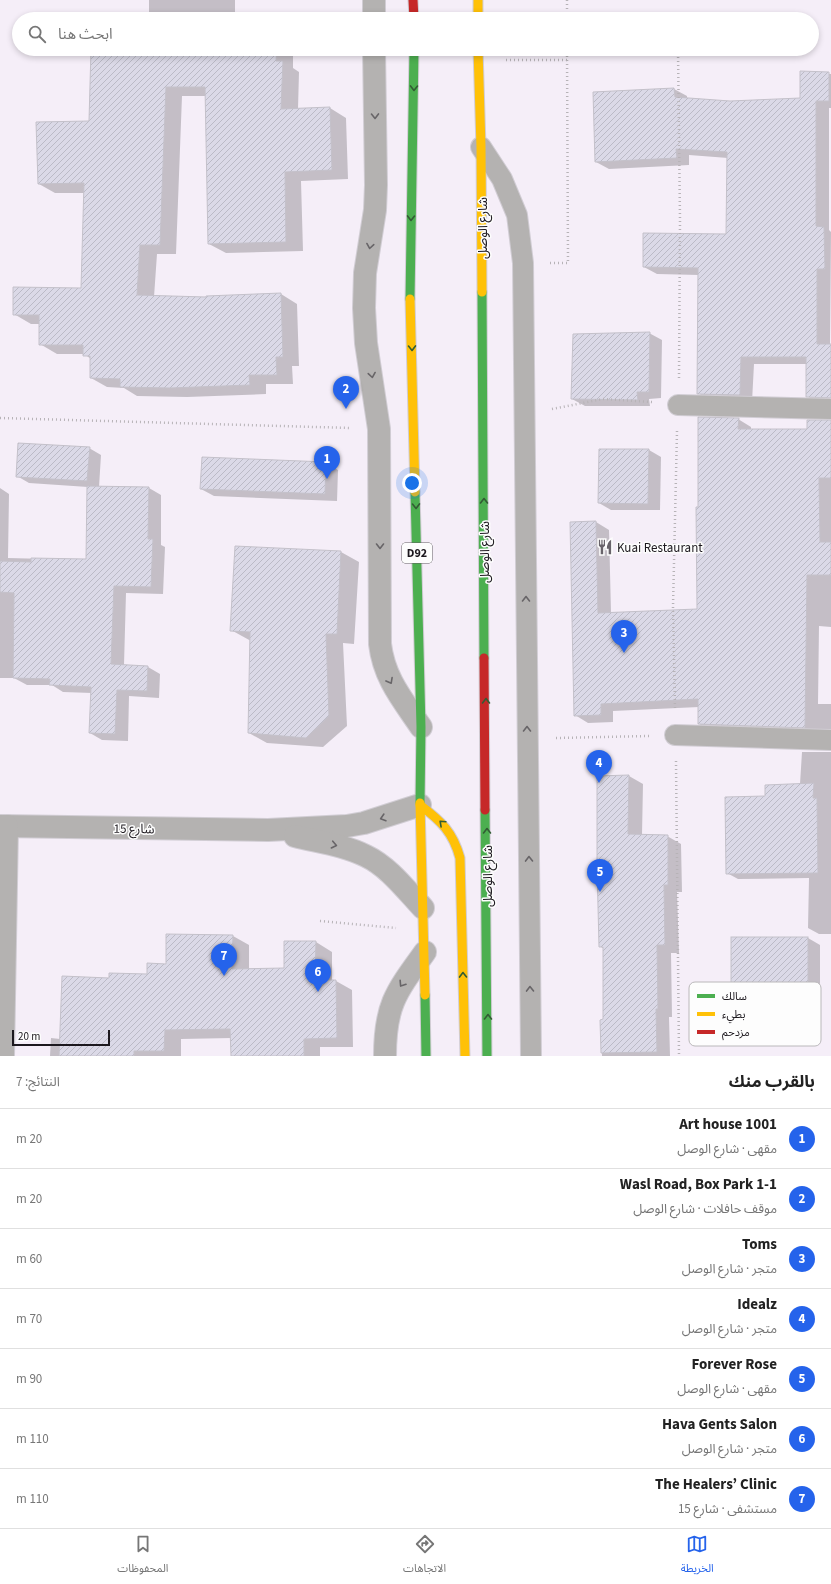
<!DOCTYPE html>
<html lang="ar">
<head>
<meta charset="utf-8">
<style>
	:root { --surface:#fff; --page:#f6f6f6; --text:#222; --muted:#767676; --line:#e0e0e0; --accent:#2563eb }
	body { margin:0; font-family:"Source Sans 3","Noto Sans Arabic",sans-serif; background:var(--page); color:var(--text); direction:rtl }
	.scale { position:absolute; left:12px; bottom:10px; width:98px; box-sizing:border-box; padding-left:4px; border:2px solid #1c181e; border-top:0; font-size:11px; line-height:14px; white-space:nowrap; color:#1c181e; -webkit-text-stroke:3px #fdfdfd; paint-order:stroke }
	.you { position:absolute; left:412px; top:483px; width:14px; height:14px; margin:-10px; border:3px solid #fff; border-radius:50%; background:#1a73e8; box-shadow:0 0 0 6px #1a73e833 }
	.badge { display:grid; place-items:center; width:26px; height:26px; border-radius:50%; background:var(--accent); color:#fff; font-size:13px; font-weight:700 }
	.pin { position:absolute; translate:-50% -33px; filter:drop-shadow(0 1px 2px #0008) }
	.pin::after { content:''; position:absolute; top:21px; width:14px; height:12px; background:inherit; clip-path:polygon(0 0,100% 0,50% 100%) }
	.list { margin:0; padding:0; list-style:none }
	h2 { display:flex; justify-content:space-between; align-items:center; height:52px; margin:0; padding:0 16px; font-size:17px }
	h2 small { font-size:13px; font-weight:400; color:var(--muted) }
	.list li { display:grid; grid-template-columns:26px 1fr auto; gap:12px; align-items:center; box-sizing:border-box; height:60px; padding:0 16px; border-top:1px solid var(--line) }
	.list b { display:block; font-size:15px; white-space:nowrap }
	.list p { margin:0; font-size:13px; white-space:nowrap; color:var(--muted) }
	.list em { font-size:13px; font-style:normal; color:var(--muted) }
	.icon { flex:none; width:22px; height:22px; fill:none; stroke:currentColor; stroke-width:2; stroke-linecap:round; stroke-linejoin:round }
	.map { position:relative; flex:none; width:831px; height:1056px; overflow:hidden; direction:ltr }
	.search { position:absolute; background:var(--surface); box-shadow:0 2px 6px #0003; left:12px; right:12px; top:12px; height:44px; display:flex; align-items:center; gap:10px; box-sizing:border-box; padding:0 14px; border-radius:22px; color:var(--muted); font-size:15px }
	.sheet { height:472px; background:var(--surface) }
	nav { display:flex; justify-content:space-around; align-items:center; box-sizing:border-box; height:56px; border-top:1px solid var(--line); background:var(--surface); font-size:11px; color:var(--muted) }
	nav a { display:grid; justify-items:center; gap:2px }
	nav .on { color:var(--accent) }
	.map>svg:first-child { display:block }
	.shadow { fill:#0003 }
	.building { fill:url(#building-hatch); stroke:#c4c1ca }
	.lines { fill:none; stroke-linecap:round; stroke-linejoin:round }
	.lane-casing { stroke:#d1cdd4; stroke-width:22 }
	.street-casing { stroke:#d1cdd4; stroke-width:24 }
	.fast-casing { stroke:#d1cdd4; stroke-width:11 }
	.slow-casing { stroke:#d1cdd4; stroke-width:11 }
	.jam-casing { stroke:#d1cdd4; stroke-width:11 }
	.path { stroke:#b7b3b7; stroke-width:2.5; stroke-dasharray:1 3; stroke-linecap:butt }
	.lane { stroke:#b4b2b1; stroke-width:20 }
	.street { stroke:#b4b2b1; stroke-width:22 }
	.fast { stroke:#4caf50; stroke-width:9 }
	.slow { stroke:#ffc107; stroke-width:9 }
	.jam { stroke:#c62828; stroke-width:9 }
	.oneway { stroke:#325c34 }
	.oneway2 { stroke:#686568 }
	.labels { text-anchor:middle; stroke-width:3; stroke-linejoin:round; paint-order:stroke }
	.shield { fill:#fdfdfd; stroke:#605d61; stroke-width:1 }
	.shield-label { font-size:12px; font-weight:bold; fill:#1c181e }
	.street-label { font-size:13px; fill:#1c181e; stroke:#fdfdfd }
	.poi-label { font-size:13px; fill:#1c181e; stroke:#fdfdfd; text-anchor:start }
	.key { fill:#fdfdfd; stroke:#bab8ba; stroke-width:1 }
	.key-label { font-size:11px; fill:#1c181e }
</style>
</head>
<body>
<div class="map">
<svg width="831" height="1056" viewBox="0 0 831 1056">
	<defs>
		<pattern id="building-hatch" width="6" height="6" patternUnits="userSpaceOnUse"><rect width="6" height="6" fill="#dbd9e7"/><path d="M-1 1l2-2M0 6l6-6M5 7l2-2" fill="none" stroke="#bbbac6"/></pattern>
	</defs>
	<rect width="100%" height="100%" fill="#f5eef8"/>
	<!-- shadow -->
	<g class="shadow">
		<rect x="149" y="0" width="86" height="19"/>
		<polygon points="92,49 293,49 293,68 299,72 298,109 330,108 346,118 348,179 301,181 303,251 226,253 209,244 206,96 182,96 176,254 157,254 154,297 207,298 281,294 297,304 299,366 292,366 293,384 266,384 266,394 187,397 137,396 124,388 107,387 91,378 91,359 84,354 57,354 40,344 40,324 31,324 14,314 82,289 84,193 55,193 39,184 90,122"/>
		<polygon points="801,72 831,74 831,108 829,108 829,230 831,232 830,345 831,345 831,404 820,404 807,396 807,364 754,364 752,402 711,401 698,393 699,275 657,274 644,267 727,235 728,158 689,155 689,165 609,169 596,162 594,93 674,89 687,96 687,99 730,102 801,99"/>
		<polygon points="649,333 662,340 661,398 649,399 650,406 585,406 572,399"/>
		<polygon points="738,419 751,427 751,430 808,430 831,421 831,627 819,626 818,704 831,704 831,735 712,731 699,724 699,707 613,711 613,722 588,723 575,715 596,522 609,530 611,613 698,610 699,508"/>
		<polygon points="89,448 101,455 99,487 149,488 161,495 161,545 165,547 163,594 126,593 124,665 148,667 160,674 159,698 129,696 128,741 102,740 90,733 92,693 63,692 52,685 27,685 14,678 0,678 0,488 9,494 8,558 87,560 88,487 29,483 17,476"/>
		<polygon points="649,450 661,457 660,510 611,510 599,503"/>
		<polygon points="326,463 338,470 337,501 214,496 201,489"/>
		<polygon points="236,547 341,552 359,562 354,644 343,643 347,726 323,747 267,743 249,733 251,641 231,630"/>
		<polygon points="802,752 831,752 831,934 819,934 808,928 809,878 738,879 727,873 766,797 800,784"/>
		<polygon points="629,776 643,784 642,835 667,836 681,844 682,892 677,892 679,953 671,953 672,1017 669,1017 670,1056 602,1056 601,1021 604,1020 604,949 600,946 598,777"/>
		<polygon points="167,935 233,936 249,945 249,969 285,969 316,942 332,952 332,981 336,981 352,990 353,1047 320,1047 320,1056 233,1056 232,1038 181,1039 181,1056 50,1056 51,1038 60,1039 110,979 148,975 167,965"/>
		<polygon points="732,938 808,938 820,945 820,1017 744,1017 732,1010"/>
	</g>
	<!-- building -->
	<g class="building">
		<polygon points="91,49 277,49 276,61 283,61 281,109 330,107 332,170 285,172 286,242 208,244 205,87 166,87 160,245 140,245 137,295 206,297 206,296 281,293 283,357 276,357 277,375 249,375 250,385 170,388 120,387 120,379 90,378 90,356 83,356 83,345 39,345 39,315 13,315 13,287 81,288 84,183 38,184 36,122 89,121"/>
		<polygon points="800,71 829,72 829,101 816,101 816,226 824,227 825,269 817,269 817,344 831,344 831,398 806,397 806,357 741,357 740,395 697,394 698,268 643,267 643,233 726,234 727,152 676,149 677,158 595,162 593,92 674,88 675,97 730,101 800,98"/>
		<polygon points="650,332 649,392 637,392 638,400 571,399 573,334"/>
		<polygon points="698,417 739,418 738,429 807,429 807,420 831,420 831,478 819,478 820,542 831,542 831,575 807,575 805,728 698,724 698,699 601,704 601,715 574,716 570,522 596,521 598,613 697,609 696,507 698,507"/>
		<polygon points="18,443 90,447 87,481 16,477"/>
		<polygon points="599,449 649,449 648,504 598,503"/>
		<polygon points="202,457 326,462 325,494 200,489"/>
		<polygon points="87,486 149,487 148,539 153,539 151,587 114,586 111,664 148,666 147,691 117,690 115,734 89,733 91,687 49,685 50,679 13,678 14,593 0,592 0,561 31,562 31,558 86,559"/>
		<polygon points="235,546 341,551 337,634 326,634 329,716 306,738 248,733 250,632 230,631"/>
		<polygon points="629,775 628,834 668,835 668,885 664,885 665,945 657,945 658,1009 656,1009 657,1052 601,1053 600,1020 603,1019 603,947 599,947 597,866 597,776"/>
		<polygon points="814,783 813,798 817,798 818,873 726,874 725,797 765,796 765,785"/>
		<polygon points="166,934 233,935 232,969 284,968 284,941 316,941 315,980 336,980 337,1038 304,1039 304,1056 231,1056 230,1029 165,1030 164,1051 134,1051 134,1056 59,1056 62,976 109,978 109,973 147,974 147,963 166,964"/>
		<rect x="731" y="937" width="77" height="73"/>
	</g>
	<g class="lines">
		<defs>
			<g id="lane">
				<polyline points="481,147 502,179 517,215 523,263 531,1056"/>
				<polyline points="678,405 831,409"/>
				<polyline points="675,735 831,740"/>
			</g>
			<g id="street">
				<polyline points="374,0 374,19"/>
				<path d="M374 49 376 185 375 210 365 273 364 308 366 343 379 429 380 644C384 678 402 699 421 727"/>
				<polyline points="0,826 268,830 347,826 364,823 420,805"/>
				<path d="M295 836C319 842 344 845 366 856 389 867 406 890 423 908"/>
				<polyline points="3,1056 7,826"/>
				<path d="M385 1056C385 1005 396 992 425 952"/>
			</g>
			<g id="fast">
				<polyline points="482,292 484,658"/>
				<polyline points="410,299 414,49"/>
				<polyline points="415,492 421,727 420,803"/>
				<polyline points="485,810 487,1056"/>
				<polyline points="425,995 426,1056"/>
			</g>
			<g id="slow">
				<polyline points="478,0 478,19"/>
				<polyline points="478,49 481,147 482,292"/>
				<polyline points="410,299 415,492"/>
				<polyline points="420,803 425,995"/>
				<path d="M420 805C441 821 453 832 460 858L465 1056"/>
			</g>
			<g id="jam">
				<polyline points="413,0 414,19"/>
				<polyline points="484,658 485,810"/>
			</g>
		</defs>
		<!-- lane casing -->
		<use href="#lane" class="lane-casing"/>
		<!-- street casing -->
		<use href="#street" class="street-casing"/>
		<!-- fast casing -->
		<use href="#fast" class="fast-casing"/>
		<!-- slow casing -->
		<use href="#slow" class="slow-casing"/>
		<!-- jam casing -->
		<use href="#jam" class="jam-casing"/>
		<!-- path -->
		<g class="path">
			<polyline points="567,0 567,19"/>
			<polyline points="678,49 680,220 679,378"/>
			<polyline points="506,60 567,60"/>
			<polyline points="550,263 568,263 567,49"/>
			<polyline points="552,409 603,399 652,402"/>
			<polyline points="0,418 351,428"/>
			<polyline points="675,708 673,607 677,431"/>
			<polyline points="556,738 649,736"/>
			<polyline points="676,761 679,1056"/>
			<polyline points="320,921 396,928"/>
		</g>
		<!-- lane -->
		<use href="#lane" class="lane"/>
		<!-- street -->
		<use href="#street" class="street"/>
		<!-- fast -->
		<use href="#fast" class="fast"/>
		<!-- slow -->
		<use href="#slow" class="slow"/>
		<!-- jam -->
		<use href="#jam" class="jam"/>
	</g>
	<!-- one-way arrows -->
	<defs><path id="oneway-chevron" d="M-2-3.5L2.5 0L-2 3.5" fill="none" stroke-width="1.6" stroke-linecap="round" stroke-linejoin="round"/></defs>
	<g class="oneway">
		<use href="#oneway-chevron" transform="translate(414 88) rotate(91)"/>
		<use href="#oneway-chevron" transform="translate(411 218) rotate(91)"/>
		<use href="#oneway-chevron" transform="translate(412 348) rotate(89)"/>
		<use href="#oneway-chevron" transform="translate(484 501) rotate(-90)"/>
		<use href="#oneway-chevron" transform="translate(416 506) rotate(89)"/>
		<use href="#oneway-chevron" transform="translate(486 701) rotate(-90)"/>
		<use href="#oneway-chevron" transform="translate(442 823) rotate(-137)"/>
		<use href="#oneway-chevron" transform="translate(487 831) rotate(-90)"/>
		<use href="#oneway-chevron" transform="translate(463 975) rotate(-91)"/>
		<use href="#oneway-chevron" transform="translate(488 1017) rotate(-90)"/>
	</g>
	<g class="oneway2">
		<use href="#oneway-chevron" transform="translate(375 116) rotate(89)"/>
		<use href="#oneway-chevron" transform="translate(370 246) rotate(99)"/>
		<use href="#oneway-chevron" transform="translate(372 375) rotate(81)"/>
		<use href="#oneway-chevron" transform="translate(380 546) rotate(90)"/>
		<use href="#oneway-chevron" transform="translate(526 599) rotate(-90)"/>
		<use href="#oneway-chevron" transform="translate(390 681) rotate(61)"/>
		<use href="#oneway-chevron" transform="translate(527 729) rotate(-90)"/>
		<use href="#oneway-chevron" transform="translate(383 818) rotate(163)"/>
		<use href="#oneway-chevron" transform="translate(334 845) rotate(12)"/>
		<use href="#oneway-chevron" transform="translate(529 859) rotate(-91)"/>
		<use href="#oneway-chevron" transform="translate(402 984) rotate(123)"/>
		<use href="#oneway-chevron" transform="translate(530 989) rotate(-91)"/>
	</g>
	<!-- icons -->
	<defs>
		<symbol id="restaurant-bare" viewBox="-9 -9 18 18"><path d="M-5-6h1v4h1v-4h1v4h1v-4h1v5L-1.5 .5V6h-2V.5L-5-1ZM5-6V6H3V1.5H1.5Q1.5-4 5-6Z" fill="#68636a" stroke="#fdfdfd" stroke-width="2.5" paint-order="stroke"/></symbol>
	</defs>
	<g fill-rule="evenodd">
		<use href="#restaurant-bare" x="594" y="536" width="22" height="22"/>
	</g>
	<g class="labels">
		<!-- shield labels -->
		<rect class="shield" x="402" y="543" width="30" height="20" rx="3"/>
		<g class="shield-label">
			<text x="417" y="557">D92</text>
		</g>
		<!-- street labels -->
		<g class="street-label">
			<text transform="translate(482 228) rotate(-90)" y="5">شارع الوصل</text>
			<text transform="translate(484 552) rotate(-90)" y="5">شارع الوصل</text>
			<text transform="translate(134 828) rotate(1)" y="5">شارع 15</text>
			<text transform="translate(487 876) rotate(-90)" y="5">شارع الوصل</text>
		</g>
		<!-- poi labels -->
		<g class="poi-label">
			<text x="617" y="552">Kuai Restaurant</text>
		</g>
	</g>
	<!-- legend -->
	<rect x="689" y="982" width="132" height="64" rx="6" class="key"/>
	<rect x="697" y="994" width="18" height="4" fill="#4caf50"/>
	<rect x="697" y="1012" width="18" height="4" fill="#ffc107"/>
	<rect x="697" y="1030" width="18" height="4" fill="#c62828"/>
	<g class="key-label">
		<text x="722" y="1000">سالك</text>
		<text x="722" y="1018">بطيء</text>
		<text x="722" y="1036">مزدحم</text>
	</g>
</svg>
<div class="scale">20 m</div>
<div class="you"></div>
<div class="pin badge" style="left:327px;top:479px">1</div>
<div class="pin badge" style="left:346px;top:409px">2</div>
<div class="pin badge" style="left:624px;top:653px">3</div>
<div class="pin badge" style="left:599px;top:783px">4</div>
<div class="pin badge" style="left:600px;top:892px">5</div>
<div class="pin badge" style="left:318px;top:992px">6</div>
<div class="pin badge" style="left:224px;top:976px">7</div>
<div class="search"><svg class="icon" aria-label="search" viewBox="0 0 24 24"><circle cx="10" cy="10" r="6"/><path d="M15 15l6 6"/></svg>ابحث هنا</div>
</div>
<section class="sheet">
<h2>بالقرب منك<small>النتائج: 7</small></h2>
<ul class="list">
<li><span class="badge">1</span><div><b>Art house 1001</b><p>مقهى · شارع الوصل</p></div><em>20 m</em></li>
<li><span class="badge">2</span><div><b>Wasl Road, Box Park 1-1</b><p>موقف حافلات · شارع الوصل</p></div><em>20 m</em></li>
<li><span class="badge">3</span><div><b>Toms</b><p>متجر · شارع الوصل</p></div><em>60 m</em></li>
<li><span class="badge">4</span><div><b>Idealz</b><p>متجر · شارع الوصل</p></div><em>70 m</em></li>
<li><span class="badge">5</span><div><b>Forever Rose</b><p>مقهى · شارع الوصل</p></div><em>90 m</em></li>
<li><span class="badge">6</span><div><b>Hava Gents Salon</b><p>متجر · شارع الوصل</p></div><em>110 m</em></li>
<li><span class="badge">7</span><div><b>The Healers’ Clinic</b><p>مستشفى · شارع 15</p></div><em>110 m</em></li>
</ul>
</section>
<nav>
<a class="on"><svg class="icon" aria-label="map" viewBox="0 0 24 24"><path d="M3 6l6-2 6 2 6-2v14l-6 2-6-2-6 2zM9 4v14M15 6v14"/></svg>الخريطة</a>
<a><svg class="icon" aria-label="directions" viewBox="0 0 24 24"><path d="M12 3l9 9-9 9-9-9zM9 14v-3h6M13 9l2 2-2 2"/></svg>الاتجاهات</a>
<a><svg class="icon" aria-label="saved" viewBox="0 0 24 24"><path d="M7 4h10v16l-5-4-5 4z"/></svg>المحفوظات</a>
</nav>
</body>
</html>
